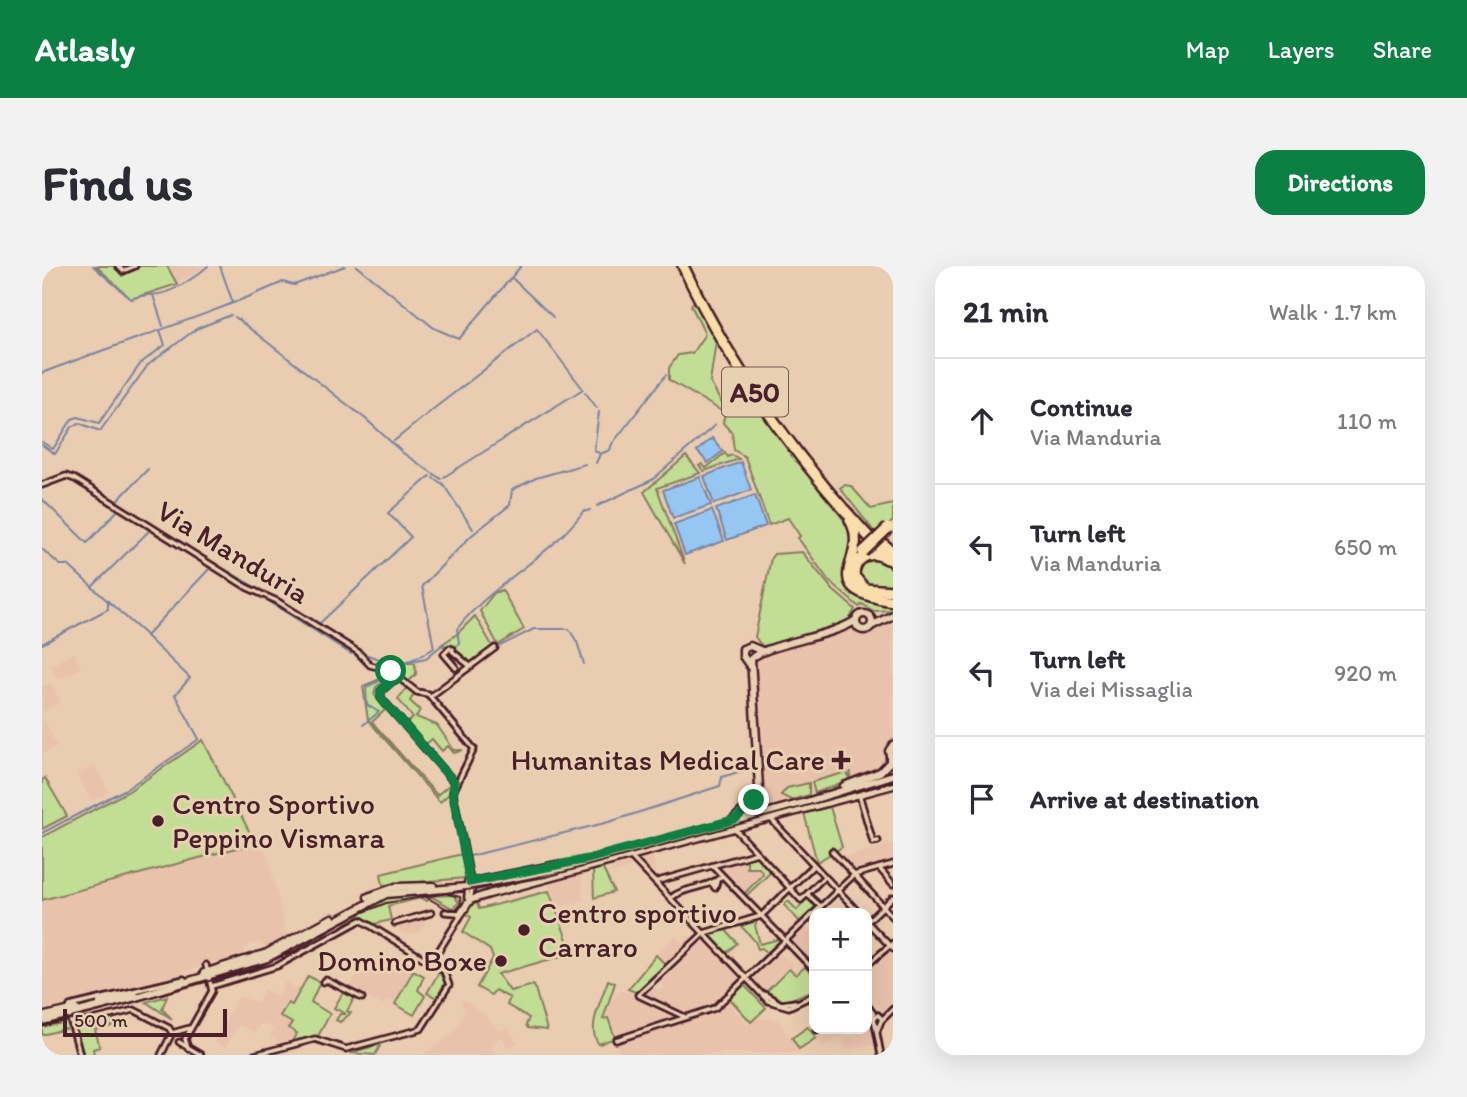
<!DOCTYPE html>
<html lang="en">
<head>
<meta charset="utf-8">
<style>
	:root { --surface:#fff; --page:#f2f2f3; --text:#2b2b33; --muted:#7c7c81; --line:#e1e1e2; --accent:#0b8043 }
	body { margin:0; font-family:Itim,sans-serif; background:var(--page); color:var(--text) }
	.controls { position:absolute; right:21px; bottom:21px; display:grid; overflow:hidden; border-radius:14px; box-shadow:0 7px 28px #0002 }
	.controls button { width:63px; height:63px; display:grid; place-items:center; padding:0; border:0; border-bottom:2px solid var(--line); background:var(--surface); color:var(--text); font:35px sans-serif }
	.scale { position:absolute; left:21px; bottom:18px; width:164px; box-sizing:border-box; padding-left:7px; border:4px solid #4a1f2b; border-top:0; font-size:19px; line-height:24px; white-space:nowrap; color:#4a1f2b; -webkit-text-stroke:5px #e8d1b1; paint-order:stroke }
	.stop { position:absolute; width:21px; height:21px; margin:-16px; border:5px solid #0b8043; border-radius:50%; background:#fff }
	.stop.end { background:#0b8043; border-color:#fff; box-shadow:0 2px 7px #0008 }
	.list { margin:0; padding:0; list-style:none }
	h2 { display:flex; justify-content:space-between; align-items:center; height:91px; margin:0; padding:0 28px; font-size:30px }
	h2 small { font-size:23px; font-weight:400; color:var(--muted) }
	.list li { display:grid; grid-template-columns:46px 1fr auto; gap:21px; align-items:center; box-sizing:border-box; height:126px; padding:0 28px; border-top:2px solid var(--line) }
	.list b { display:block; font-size:26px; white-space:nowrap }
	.list p { margin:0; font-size:23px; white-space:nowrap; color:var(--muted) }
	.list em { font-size:23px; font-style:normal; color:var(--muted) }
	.icon { flex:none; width:38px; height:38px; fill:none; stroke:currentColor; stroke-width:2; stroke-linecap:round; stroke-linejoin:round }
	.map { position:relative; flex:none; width:851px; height:789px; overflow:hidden; border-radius:21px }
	header { display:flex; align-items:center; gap:42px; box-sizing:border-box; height:98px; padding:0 35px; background:var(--accent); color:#fff }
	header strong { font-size:33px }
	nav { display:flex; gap:38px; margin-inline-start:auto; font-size:24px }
	.intro { display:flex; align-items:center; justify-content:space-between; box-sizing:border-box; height:168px; padding:0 42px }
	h1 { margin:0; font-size:49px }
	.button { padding:18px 32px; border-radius:21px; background:var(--accent); color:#fff; font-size:24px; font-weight:700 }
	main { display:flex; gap:42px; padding:0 42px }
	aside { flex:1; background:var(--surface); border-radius:21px; box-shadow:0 7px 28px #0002 }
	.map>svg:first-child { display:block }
	.built { fill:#e9c2ac }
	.green { fill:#c2dd94; stroke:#867e60; stroke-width:2 }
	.water { fill:#96c7f2; stroke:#7884a2; stroke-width:2 }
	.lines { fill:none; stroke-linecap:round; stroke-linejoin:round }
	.stream { stroke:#7884a2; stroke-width:2 }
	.street-casing { stroke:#4a1f2b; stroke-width:9 }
	.secondary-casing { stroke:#4a1f2b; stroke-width:11 }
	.highway-casing { stroke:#4a1f2b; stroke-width:14 }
	.street { stroke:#e8d1b1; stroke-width:3.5 }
	.secondary { stroke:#e8d1b1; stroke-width:6 }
	.highway { stroke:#f9deab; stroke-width:9 }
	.tram { stroke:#4a1f2b; stroke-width:2 }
	.highway-bridge-casing { stroke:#4a1f2b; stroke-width:14; stroke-linecap:butt }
	.highway-bridge { stroke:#f9deab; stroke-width:9 }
	.route { stroke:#0b8043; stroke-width:9 }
	.poi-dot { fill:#4a1f2b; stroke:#e8d1b1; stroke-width:2.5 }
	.labels { text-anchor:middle; stroke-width:6; stroke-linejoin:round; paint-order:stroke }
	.shield { fill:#e8d1b1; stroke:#795453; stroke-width:2 }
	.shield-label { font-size:28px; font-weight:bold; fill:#4a1f2b }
	.street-label { font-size:30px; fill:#4a1f2b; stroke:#e8d1b1 }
	.poi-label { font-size:30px; fill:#4a1f2b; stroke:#e8d1b1; text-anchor:end }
</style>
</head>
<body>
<header>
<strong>Atlasly</strong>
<nav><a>Map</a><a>Layers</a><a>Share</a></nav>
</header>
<div class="intro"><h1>Find us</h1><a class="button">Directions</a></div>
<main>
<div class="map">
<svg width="851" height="789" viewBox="0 0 851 789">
	<rect width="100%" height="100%" fill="#eaccb0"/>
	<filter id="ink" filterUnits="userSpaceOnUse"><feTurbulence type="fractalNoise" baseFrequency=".0143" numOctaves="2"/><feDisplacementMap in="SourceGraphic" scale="14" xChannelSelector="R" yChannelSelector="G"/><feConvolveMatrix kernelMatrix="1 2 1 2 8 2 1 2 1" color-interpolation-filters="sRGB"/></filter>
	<g filter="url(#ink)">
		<!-- built -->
		<g class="built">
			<polygon points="125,0 164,0 135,18"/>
			<polygon points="851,350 851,476 845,483 847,491 840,504 808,517 723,541 719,536 710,396 716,387 772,371 774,366 788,361 789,365 807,359 824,367 834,357"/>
			<polygon points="32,387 39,402 15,414 9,399"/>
			<polygon points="9,417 19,436 1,445 0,421"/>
			<polygon points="3,456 15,480 0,488 0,458"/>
			<polygon points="53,499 67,526 49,535 35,508"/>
			<polygon points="219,576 227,594 245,673 225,683 218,676 206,679 200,691 177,698 176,695 139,706 139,709 0,746 0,634"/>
			<polygon points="851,578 851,598 812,609 797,593"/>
			<polygon points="609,585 614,604 604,606 593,596 585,603 571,607 564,597"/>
			<polygon points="698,595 705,595 721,608 701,629 677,604"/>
			<polygon points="539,607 541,634 514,643 506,616"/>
			<polygon points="377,650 386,652 378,666 370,668 358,666 353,657"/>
			<polygon points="761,658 772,669 772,704 745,676"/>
			<polygon points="662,669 701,711 682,732 706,759 714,753 735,753 758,786 579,789 562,743 580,724 639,748 600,727 610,718 617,725 622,721 615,713 626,701 614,689 633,670 640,677 647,670 653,676"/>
			<polygon points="736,685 751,700 722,727 707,712"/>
			<polygon points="849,685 851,738 843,746 835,738 832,740 825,735 825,702"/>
			<polygon points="346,691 371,705 352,738 345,733 341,739 307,724 321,698 339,706"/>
			<polygon points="244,716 258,724 249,740 246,737 231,763 219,757 213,767 197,758 183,782 171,775 197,730 215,737 222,723 236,731"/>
			<polygon points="421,734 444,750 457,766 466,761 475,777 466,782 460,771 453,774 448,778 454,789 380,789 410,768 423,746 419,737"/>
			<polygon points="825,742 829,749 833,778 803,784 801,771 814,770 814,763 825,763"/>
			<polygon points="239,751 250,757 255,767 250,775 241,778 228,770"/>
			<polygon points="781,763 798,763 801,770 781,780 773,767"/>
		</g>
		<!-- green -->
		<g class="green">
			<polygon points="54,0 73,0 80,10 98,0 125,0 135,18 89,33"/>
			<polygon points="652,35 674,75 668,116 679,136 688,142 712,138 811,266 805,309 851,337 851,344 832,345 820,338 817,341 787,315 756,272 758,270 746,252 727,259 703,191 692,184 690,167 681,157 683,147 627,114 627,102 636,89 650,87 663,68 649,39"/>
			<polygon points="683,187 686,191 690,189 697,193 662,205 657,200 660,198 664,202"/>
			<polygon points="644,190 658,207 615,222 643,298 602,226"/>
			<polygon points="802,219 809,220 829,243 851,238 851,255 835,269 798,222"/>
			<polygon points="760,286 791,324 813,343 806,356 751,375 720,380 713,371 729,292 732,288"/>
			<polygon points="822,292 842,292 851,301 851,323 834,324 817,316 815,298"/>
			<polygon points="460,324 482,363 456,379 438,345 452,327"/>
			<polygon points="433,350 451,381 429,399 414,385 399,379 415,368"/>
			<polygon points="364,397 373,397 374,408 365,417 352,406"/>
			<polygon points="345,407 350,409 334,421 332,428 343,444 330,456 395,529 408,518 407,528 398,536 326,454 321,420 345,410"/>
			<polygon points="366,420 372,428 368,435 378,444 374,451 395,459 412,484 421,484 412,487 406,480 400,485 390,473 383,479 365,457 371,452 356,433"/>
			<polygon points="161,474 213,577 0,634 0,571 87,525"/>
			<path d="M809 505C809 517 800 520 790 522L804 515 773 527 770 516 805 506 807 513Z"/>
			<polygon points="3,512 25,550 0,563 0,514"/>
			<polygon points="767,517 767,529 749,534 739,529 745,522"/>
			<polygon points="788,541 800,581 775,596 762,547"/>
			<polygon points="420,588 424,612 341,619 339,608"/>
			<polygon points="714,590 729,606 703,631 701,629 721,608 717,602 705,602 705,595 698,594"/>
			<polygon points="560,601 572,626 552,632 551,604"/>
			<polygon points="507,625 530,687 456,708 468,725 492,719 505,764 486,762 484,759 487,752 465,739 468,732 453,724 449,729 435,721 451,692 448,684 421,666 429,651 423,647 429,639 435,637 437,643"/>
			<polygon points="387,627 388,630 412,629 417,637 410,642 390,631 385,635 379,632 346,640 349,654 332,658 318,650 303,657 302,653 342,631"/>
			<polygon points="766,630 776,640 759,657 742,639 746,635 755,644"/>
			<polygon points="716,653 713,659 718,678 738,673 740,676 727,688 720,682 716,683 713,675 697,658"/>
			<polygon points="683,663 695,677 685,687 668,669"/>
			<polygon points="614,689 625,700 596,727 586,723"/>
			<polygon points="346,691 382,710 376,724 383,730 372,749 353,738 371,705"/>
			<polygon points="763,701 772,710 772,724 742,736 724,726 747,703 754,709"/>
			<polygon points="397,706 403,716 395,732 385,727"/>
			<polygon points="266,710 278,716 269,736 288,748 276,770 250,775 255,767 246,762 250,757 238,750 246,737 250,739"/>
			<path d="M566 714 573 717 561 753 566 752 573 772 557 778C543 763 561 731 566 714Z"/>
			<polygon points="702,719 724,742 709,756 688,733"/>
			<polygon points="302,725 313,731 305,745 309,747 298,756 294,754 298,748 304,748 292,742"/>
			<polygon points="125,730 120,743 130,753 104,736"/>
			<polygon points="71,751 74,759 53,764 58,781 51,783 52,789 41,789 34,761"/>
			<polygon points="24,753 11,759 25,756 27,762 0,769 0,758"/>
			<polygon points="766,761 774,772 757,783 750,772"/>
			<polygon points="336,779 338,780 333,789 308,787"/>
		</g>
		<!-- water -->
		<g class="water">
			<polygon points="670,172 681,185 666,197 655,185"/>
			<polygon points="699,196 709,224 672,238 662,210"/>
			<polygon points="658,211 669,239 631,252 621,224"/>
			<polygon points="713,229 724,260 685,274 674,243"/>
			<polygon points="670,244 682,275 643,289 632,258"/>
		</g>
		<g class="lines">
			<!-- stream -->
			<g class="stream">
				<path d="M51 0 89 33C100 29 106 29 117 28 133 25 154 11 166 0"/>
				<polyline points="178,0 191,37"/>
				<polyline points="315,0 392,62 417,73 479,0"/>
				<polyline points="470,12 511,51"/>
				<polyline points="111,29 121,60"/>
				<polyline points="193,51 325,154 361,187 399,213"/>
				<path d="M0 107C80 76 163 51 241 16L252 19 303 0"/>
				<polyline points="543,126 555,142"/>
				<polyline points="390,144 495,63 541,123 402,211"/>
				<polyline points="352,175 389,145"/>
				<polyline points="0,176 11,183 30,153 36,151 57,157 99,97 123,79 118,64"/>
				<polyline points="0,179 13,188 30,161 37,157 58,165 106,99 154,63 189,49"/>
				<polyline points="557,187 552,185 557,146"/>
				<polyline points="554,197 558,188 568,184 570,178 624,109"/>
				<polyline points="391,212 401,218 431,263"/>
				<polyline points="0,233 45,277 77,243"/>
				<polyline points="74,236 106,203"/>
				<polyline points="555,240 610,214 673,159"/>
				<polyline points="120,270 132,278"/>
				<polyline points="0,283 18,299 26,299 49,320"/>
				<polyline points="177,300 234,333"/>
				<polyline points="209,326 232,335"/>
				<polyline points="228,336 309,388"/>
				<polyline points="236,338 309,385 326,401 342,404"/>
				<polyline points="277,358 369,271 346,247 388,210"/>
				<polyline points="104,369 50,321 109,263"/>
				<polyline points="0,378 66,343 66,336"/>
				<path d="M413 382 417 377 415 363C450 317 506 293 541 246L548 244"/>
				<polyline points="454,382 492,363 527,363 535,376 542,398"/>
				<path d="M323 388C353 400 364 400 392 382L380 320 430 269 468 239 470 224 494 212 543 198"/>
				<polyline points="321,459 337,446 325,439 324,421 346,411 361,397 384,392 400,379 408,380"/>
				<polyline points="0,567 86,522 157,473 133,429 148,412 104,370 170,300"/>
				<polyline points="428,590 567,556 678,520 680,511 709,502"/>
			</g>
			<defs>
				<g id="street">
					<polyline points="76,0 81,5 93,0"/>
					<polyline points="0,219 24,210 33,213 206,322 235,335 316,386 328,399 347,404 375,426 386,428 432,483 411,526 430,623 428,634 425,632 426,620"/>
					<polyline points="408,382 402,388 414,402"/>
					<polyline points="411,383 410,385 429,401"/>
					<polyline points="355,411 339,425 339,432 413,517"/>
					<polyline points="389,430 453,382"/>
					<polyline points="817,528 831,576 836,575"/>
					<polyline points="728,552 817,647"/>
					<polyline points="692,562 759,634 782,611"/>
					<polyline points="790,585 851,651"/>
					<polyline points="589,591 726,735 747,741 772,729"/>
					<polyline points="671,600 772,704"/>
					<polyline points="837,602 851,618"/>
					<polyline points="613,616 715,587"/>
					<polyline points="670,617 673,622 675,615"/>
					<polyline points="765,628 778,640"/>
					<path d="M629 632C643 620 666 623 680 610"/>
					<polyline points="772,647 812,609 851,598"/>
					<polyline points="825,656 851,683"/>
					<polyline points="825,656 851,631"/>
					<polyline points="353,657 389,647"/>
					<polyline points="389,697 418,651 416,647 403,646"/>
					<polyline points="825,699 851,677"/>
					<polyline points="281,716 284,714 320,732"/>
					<polyline points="170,720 235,700 319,654 402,705 407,719 379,763 304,783 273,773 212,789"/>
					<polyline points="722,728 739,738 753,736"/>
					<polyline points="825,739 831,747 839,789"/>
					<polyline points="643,751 596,729 662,667 719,650 771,600"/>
					<polyline points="832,752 836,749 840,753 835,765"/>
					<polyline points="840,754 851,743"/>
					<polyline points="30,759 92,744 127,762 130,767"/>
					<polyline points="774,764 777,763"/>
					<polyline points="574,774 673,742 772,647"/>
					<polyline points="137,776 159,789"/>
					<polyline points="146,782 143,773 170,725 164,699"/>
					<polyline points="38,789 26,745 28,740 142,713"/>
					<polyline points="119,789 130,767 148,762"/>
				</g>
				<g id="secondary">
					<circle cx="822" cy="356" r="8"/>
					<polyline points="829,360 851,349"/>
					<polyline points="708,400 701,390 701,383 708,380 720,385"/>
					<polyline points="849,492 847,485 851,479"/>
					<polyline points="802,520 838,506 848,496 848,490"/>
					<path d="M718 537 709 393C722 378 791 371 814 354"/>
					<polyline points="691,554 712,534"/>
					<polyline points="426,617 515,599"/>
					<polyline points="326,631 354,621 391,620"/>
					<polyline points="418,649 428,634 447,628 851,519"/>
					<polyline points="162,707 225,687 290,652"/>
					<polyline points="58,737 91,728"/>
					<polyline points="3,750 34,743"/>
					<polyline points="0,755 84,734 225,692 344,628 425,621 525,601 761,537 851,509"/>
				</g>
				<g id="highway">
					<path d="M641 0C693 110 766 210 851 296"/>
					<path d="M808 254C831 293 768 322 851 335"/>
					<polyline points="833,271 851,286"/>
					<path d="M845 293C829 283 812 291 812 310L823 323 851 325"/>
				</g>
			</defs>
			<!-- street casing -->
			<use href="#street" class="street-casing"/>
			<!-- secondary casing -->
			<use href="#secondary" class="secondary-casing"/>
			<!-- highway casing -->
			<use href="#highway" class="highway-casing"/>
			<!-- street -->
			<use href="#street" class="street"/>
			<!-- secondary -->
			<use href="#secondary" class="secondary"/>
			<!-- highway -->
			<use href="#highway" class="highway"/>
			<!-- tram -->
			<g class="tram">
				<polyline points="382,630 407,644 414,643 419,638 418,631 406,628"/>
				<polyline points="0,761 211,703 252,685 312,650 344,637 504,611 851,516"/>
			</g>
			<defs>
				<polyline id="highway-bridge" points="821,286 846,262"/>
			</defs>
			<!-- highway-bridge casing -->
			<use href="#highway-bridge" class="highway-bridge-casing"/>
			<!-- highway-bridge -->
			<use href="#highway-bridge" class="highway-bridge"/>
		</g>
	</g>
	<g class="lines" filter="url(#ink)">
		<!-- route -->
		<polyline class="route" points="349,405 355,411 339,425 339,432 413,517 411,529 428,616 546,593 687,555 695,552 712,534"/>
	</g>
	<!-- markers -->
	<g class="poi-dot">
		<path d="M795.5 483.5h7v7h7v7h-7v7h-7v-7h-7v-7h7z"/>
		<circle cx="116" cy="555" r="7"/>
		<circle cx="482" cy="664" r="7"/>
		<circle cx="459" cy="695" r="7"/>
	</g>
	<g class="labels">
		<!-- shield labels -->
		<rect class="shield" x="680" y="101.5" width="66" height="49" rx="5"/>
		<g class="shield-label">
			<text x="713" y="136">A50</text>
		</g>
		<!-- street labels -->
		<g class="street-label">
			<text transform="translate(191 286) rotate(31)" y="10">Via Manduria</text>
		</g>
		<!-- poi labels -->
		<g class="poi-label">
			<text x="783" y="504">Humanitas Medical Care</text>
			<text x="130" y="548" text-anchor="start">Centro Sportivo<tspan x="130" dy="34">Peppino Vismara</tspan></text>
			<text x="496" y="657" text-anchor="start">Centro sportivo<tspan x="496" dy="34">Carraro</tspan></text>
			<text x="445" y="705">Domino Boxe</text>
		</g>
	</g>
</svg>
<div class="controls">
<button>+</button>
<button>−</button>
</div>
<div class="scale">500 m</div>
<div class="stop" style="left:349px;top:405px"></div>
<div class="stop end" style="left:712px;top:534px"></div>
</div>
<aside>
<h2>21 min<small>Walk · 1.7 km</small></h2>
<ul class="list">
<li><svg class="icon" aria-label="ahead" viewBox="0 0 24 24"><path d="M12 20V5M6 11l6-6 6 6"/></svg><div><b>Continue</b><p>Via Manduria</p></div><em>110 m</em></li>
<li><svg class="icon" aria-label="left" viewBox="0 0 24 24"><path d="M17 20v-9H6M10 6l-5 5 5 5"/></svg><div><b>Turn left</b><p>Via Manduria</p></div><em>650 m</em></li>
<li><svg class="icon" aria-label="left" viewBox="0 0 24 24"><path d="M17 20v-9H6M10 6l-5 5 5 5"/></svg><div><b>Turn left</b><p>Via dei Missaglia</p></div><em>920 m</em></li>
<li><svg class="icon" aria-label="arrive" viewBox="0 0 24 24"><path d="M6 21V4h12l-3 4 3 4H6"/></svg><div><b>Arrive at destination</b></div></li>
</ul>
</aside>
</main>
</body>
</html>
